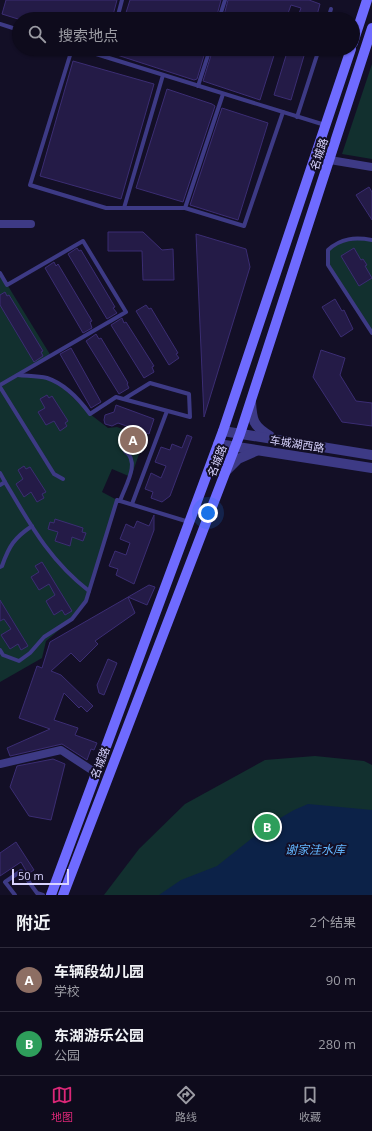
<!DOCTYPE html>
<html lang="zh">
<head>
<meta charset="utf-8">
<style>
	:root { --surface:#0e0b1c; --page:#171425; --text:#f1f3f6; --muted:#9b9ba3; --line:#2e2b3b; --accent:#db2777 }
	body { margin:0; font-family:"Open Sans","Noto Sans SC",sans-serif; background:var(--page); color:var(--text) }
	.scale { position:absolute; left:12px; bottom:10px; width:57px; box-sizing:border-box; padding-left:4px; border:2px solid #d9d4ff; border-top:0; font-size:11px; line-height:14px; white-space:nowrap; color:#d9d4ff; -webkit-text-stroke:3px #130f26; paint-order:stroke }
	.you { position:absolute; left:208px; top:513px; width:14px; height:14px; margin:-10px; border:3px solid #fff; border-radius:50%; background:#1a73e8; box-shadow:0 0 0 6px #1a73e833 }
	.badge { display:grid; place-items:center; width:26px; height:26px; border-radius:50%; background:var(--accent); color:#fff; font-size:13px; font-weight:700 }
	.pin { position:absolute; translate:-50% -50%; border:2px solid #fff; box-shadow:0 1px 4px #0006 }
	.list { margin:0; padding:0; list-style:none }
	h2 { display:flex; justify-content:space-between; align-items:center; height:52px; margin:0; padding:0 16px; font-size:17px }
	h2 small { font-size:13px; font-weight:400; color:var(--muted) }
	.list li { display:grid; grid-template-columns:26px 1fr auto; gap:12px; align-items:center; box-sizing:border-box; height:64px; padding:0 16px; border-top:1px solid var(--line) }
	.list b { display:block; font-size:15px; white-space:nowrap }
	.list p { margin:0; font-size:13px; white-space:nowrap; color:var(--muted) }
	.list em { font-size:13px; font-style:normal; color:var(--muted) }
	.icon { flex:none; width:22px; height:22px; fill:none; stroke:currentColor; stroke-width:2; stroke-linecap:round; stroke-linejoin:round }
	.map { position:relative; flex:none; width:372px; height:895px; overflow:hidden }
	.search { position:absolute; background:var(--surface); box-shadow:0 1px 3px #0004; left:12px; right:12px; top:12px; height:44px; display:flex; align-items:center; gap:10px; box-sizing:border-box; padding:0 14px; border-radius:22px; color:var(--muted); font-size:15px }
	.sheet { height:180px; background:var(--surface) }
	nav { display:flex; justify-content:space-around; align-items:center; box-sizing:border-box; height:56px; border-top:1px solid var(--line); background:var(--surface); font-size:11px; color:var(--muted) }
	nav a { display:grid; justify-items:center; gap:2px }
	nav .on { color:var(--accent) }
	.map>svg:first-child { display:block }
	.green { fill:#12302f }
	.water { fill:#0c2248 }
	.building { fill:#241b47; stroke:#3b2d73 }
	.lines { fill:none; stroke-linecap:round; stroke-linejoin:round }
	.service { stroke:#3d3a85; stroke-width:4 }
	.minor { stroke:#3d3a85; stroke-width:8 }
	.tertiary { stroke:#3d3a85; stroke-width:10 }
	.secondary { stroke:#6f6bff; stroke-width:10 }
	.labels { text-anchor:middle; stroke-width:4; stroke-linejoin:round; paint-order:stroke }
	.street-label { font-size:11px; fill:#d9d4ff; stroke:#130f26 }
	.water-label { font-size:12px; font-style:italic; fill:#62b6ff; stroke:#130f26 }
</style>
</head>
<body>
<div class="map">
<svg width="372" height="895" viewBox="0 0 372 895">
	<rect width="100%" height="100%" fill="#130f26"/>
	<!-- green -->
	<g class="green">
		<polygon points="372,64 372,159 342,154"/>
		<polygon points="360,238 372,240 372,333 328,265 328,250 337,242"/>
		<polygon points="0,273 51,356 19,374 47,378 60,385 90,414 108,428 117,427 145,437 131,477 112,469 102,492 117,500 86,601 72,619 46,641 42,658 0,682"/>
		<polygon points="315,756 364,761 372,765 372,895 104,895 139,849 185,804 265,760"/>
	</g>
	<!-- water -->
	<polygon class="water" points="308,804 372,810 372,895 159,895 181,880 217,866 270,824 294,810"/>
	<!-- building -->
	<g class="building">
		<polygon points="6,0 117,0 112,19 18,19 2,14"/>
		<polygon points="130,0 221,0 216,19 124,19"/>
		<polygon points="228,0 309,0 320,4 316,19 297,19 301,8 291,5 286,19 223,19"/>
		<polygon points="111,49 206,49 197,79 194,80 111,53"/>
		<polygon points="213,49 276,49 260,100 203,81"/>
		<polygon points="288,49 306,49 291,100 274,95"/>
		<polygon points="73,61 154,84 121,199 40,176"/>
		<polygon points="167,89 212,104 215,106 183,202 136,188"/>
		<polygon points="222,108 268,123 238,220 190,205"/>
		<polygon points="369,187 372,192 372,220 356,195"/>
		<polygon points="108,232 143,232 162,250 173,249 174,280 143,280 142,251 108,251"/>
		<polygon points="196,234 246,249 250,267 204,417"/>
		<polygon points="77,248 79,251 81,250 115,307 113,308 117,313 107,319 68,254"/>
		<polygon points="354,248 361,260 363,259 367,265 365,266 372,278 359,286 341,256"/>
		<polygon points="54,262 56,266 58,264 92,321 90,322 92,328 83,333 45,268"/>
		<polygon points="5,292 7,296 9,295 43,351 41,352 43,356 34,362 0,305 0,295"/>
		<polygon points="335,299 342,311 344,310 353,329 341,337 322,307"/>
		<polygon points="146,305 149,309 151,308 178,353 176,354 179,358 169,365 136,311"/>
		<polygon points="122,318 124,323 126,322 154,366 152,367 154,372 144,378 111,325"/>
		<polygon points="96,334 99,339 101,338 128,383 127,384 129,388 119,394 86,341"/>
		<polygon points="71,348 101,402 91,408 60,354"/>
		<polygon points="321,350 345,358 340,375 356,401 372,403 372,426 342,422 313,377"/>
		<polygon points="47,395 49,398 52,396 68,421 65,423 67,426 60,431 54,421 46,425 38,412 45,408 40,399"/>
		<polygon points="116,405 154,419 149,434 118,423 112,426 105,424 104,420 105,415 114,412"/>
		<polygon points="187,435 192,437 170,496 162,502 151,498 153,492 145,489 151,473 161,478 166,466 155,462 161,447 170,450 172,444 182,448"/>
		<polygon points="24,466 26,469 30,467 46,492 42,494 44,498 37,502 31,492 24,497 16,484 23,479 18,470"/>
		<polygon points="154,515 154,530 134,584 116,575 118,569 109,566 115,551 126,555 130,543 120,539 126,524 134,528 137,521 149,526"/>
		<polygon points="55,519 83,528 82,532 86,533 83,541 72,537 70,546 55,541 58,532 48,529 50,522 54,523"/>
		<polygon points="42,562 72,611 65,615 62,610 54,615 46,601 55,595 49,584 39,590 31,577 39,572 35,566"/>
		<polygon points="149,585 155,587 147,605 128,597 135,613 95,641 98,644 80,662 71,653 51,671 61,675 93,706 87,712 81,706 79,708 64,693 54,720 78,728 75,735 97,743 94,750 91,749 87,760 62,744 10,756 7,748 50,729 19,718 37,666 42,668 50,642"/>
		<polygon points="0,600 28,646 21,650 18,644 10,649 1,635 11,629 4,619 0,621"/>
		<polygon points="108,659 117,663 104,695 99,693 97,685"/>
		<polygon points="53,759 65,764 51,820 29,816 10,787 17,766"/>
		<polygon points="16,842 34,870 28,874 21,862 0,876 0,853"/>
	</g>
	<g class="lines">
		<!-- service -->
		<g class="service">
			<polyline points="117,19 122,0"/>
			<polyline points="219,19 225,0"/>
			<polyline points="328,19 331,9"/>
			<polyline points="0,24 19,30"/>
			<polyline points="72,49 30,185 106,208 185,208 244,226 283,112"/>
			<polyline points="80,49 325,125"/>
			<polyline points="106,57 108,49"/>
			<polyline points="198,86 210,49"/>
			<polyline points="297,117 319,49"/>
			<polyline points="124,208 163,75"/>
			<polyline points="185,208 223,94"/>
			<path d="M372 240C355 237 341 238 328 250V265L372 333"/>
			<polyline points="0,273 7,285 83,241 126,312 0,385"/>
			<path d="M18 375C27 376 38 376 47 378 65 384 79 399 90 414L116 397 190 417 189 394 150 383 124 399"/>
			<polyline points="0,387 54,474 63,479"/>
			<polyline points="0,473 5,482 0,485"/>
			<path d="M5 482C30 524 49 560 89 591"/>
			<path d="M120 501C125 486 141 462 125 451"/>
			<polyline points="132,504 167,411"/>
			<path d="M0 567 2 566C9 546 14 538 32 526"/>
			<polyline points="0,650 3,655 19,661 30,653 44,637 72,619 86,601 117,500 189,522"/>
			<polyline points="15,895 5,882 21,871 37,893 43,895"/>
		</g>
		<!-- minor -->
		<g class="minor">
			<polyline points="330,160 372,167"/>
			<polyline points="0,224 31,224"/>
			<polyline points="0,764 61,750 96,773"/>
		</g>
		<!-- tertiary -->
		<g class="tertiary">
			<path d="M251 402C252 420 253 426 270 436"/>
			<polyline points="223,431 372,455"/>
			<polyline points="218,444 372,468"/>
			<polyline points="225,472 238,459 256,451"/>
		</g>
		<!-- secondary -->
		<g class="secondary">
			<polyline points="353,43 367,0"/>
			<polyline points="51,895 223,431 351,49"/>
			<polyline points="63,895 240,434 372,28"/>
		</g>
	</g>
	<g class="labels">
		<!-- street labels -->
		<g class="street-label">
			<text transform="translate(319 154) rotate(-72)" y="4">名城路</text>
			<text transform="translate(297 444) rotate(9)" y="4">车城湖西路</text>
			<text transform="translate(217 461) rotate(-69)" y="4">名城路</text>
			<text transform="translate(100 763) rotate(-69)" y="4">名城路</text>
		</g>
		<!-- water labels -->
		<g class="water-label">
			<text x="315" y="854">谢家洼水库</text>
		</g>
	</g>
</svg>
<div class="scale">50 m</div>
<div class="you"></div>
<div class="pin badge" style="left:133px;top:440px;background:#8d6e63">A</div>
<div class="pin badge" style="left:267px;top:827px;background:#2e9e5b">B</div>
<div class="search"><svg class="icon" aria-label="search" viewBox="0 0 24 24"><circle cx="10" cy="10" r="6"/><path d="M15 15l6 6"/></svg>搜索地点</div>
</div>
<section class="sheet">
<h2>附近<small>2个结果</small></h2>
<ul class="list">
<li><span class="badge" style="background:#8d6e63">A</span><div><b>车辆段幼儿园</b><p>学校</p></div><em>90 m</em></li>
<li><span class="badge" style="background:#2e9e5b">B</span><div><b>东湖游乐公园</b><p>公园</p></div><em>280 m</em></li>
</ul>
</section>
<nav>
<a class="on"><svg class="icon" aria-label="map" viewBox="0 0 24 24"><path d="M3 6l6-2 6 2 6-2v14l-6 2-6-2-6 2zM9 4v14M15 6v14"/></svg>地图</a>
<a><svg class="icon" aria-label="directions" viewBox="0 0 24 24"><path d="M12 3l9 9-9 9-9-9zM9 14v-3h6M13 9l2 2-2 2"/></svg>路线</a>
<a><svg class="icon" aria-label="saved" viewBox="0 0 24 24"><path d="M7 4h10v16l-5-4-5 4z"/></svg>收藏</a>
</nav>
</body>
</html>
